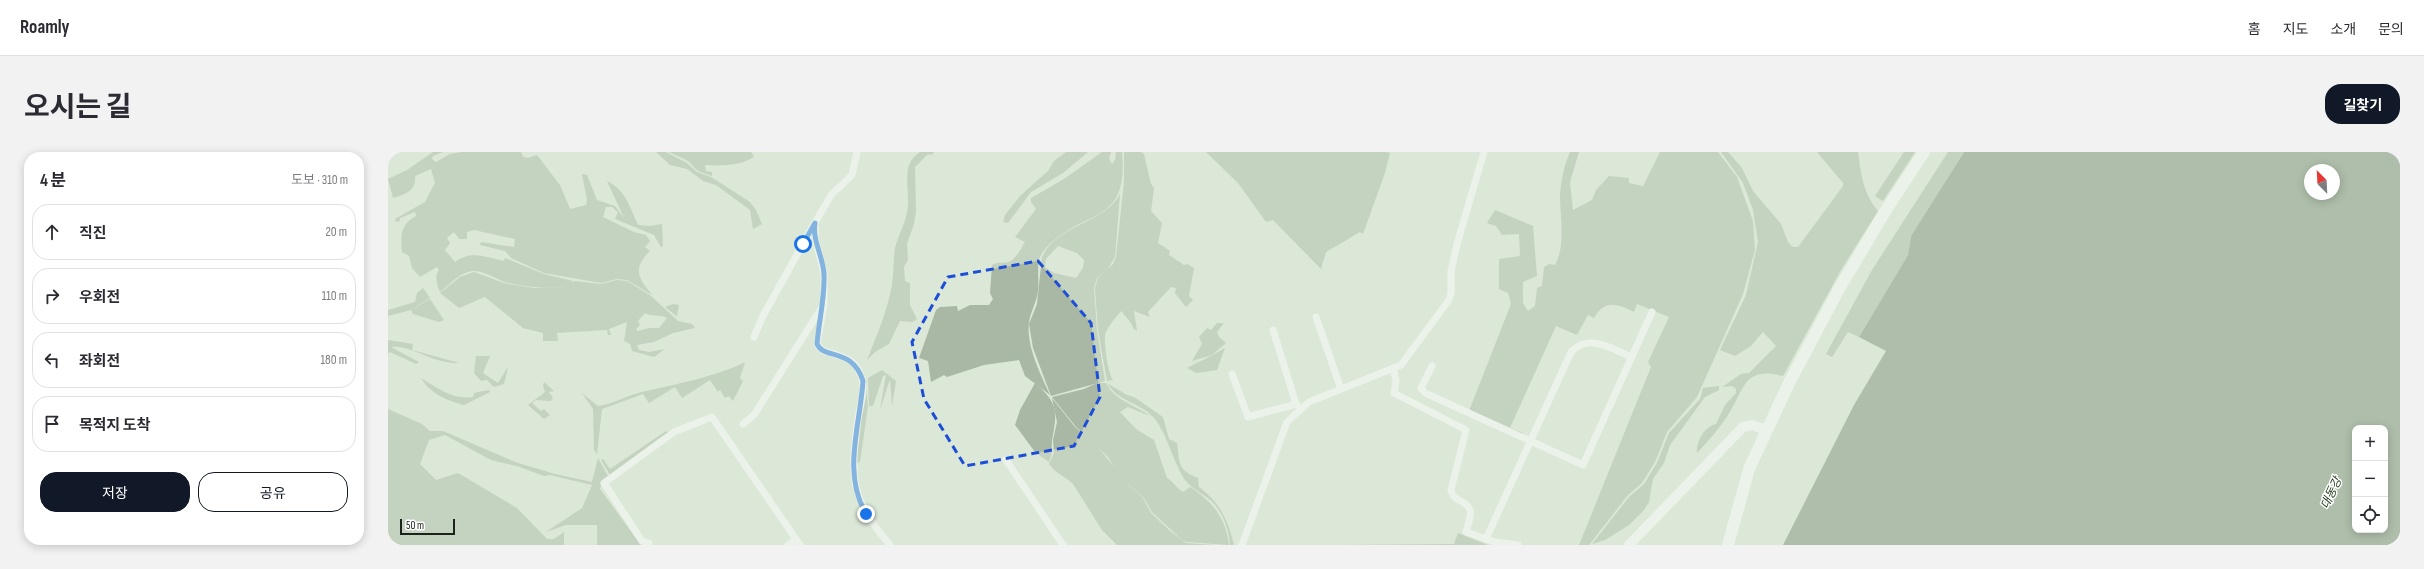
<!DOCTYPE html>
<html lang="ko">
<head>
<meta charset="utf-8">
<style>
	:root { --surface:#fff; --page:#f2f2f3; --text:#2b2b33; --muted:#7c7c81; --line:#e1e1e2; --accent:#111827 }
	body { margin:0; font-family:"Sofia Sans Condensed","Noto Sans KR",sans-serif; background:var(--page); color:var(--text) }
	.controls { position:absolute; right:12px; bottom:12px; display:grid; overflow:hidden; border-radius:8px; box-shadow:0 2px 10px #0003 }
	.controls button { width:36px; height:36px; display:grid; place-items:center; padding:0; border:0; border-bottom:1px solid var(--line); background:var(--surface); color:var(--text); font:20px sans-serif }
	.compass { position:absolute; left:1916px; top:12px; width:36px; height:36px; border-radius:50%; background:var(--surface); box-shadow:0 2px 10px #0003; rotate:336deg }
	.scale { position:absolute; left:12px; bottom:10px; width:55px; box-sizing:border-box; padding-left:4px; border:2px solid #1d221c; border-top:0; font-size:11px; line-height:14px; white-space:nowrap; color:#1d221c; -webkit-text-stroke:3px #fff; paint-order:stroke }
	.stop { position:absolute; width:12px; height:12px; margin:-9px; border:3px solid #1a73e8; border-radius:50%; background:#fff }
	.stop.end { background:#1a73e8; border-color:#fff; box-shadow:0 1px 4px #0008 }
	.list { margin:0; padding:0; list-style:none }
	h2 { display:flex; justify-content:space-between; align-items:center; height:52px; margin:0; padding:0 16px; font-size:17px }
	h2 small { font-size:13px; font-weight:400; color:var(--muted) }
	.list li { display:grid; grid-template-columns:26px 1fr auto; gap:12px; align-items:center; box-sizing:border-box; height:56px; margin:0 8px 8px; padding:0 8px; border:1px solid var(--line); border-radius:16px }
	.list b { display:block; font-size:15px; white-space:nowrap }
	.list em { font-size:13px; font-style:normal; color:var(--muted) }
	.actions { display:flex; gap:8px; padding:12px 16px }
	.actions a { flex:1; padding:9px 0; border:1px solid var(--accent); border-radius:16px; text-align:center; font-size:14px; color:var(--accent) }
	.actions .main { background:var(--accent); color:#fff }
	.icon { flex:none; width:22px; height:22px; fill:none; stroke:currentColor; stroke-width:2; stroke-linecap:round; stroke-linejoin:round }
	.map { position:relative; flex:none; width:2012px; height:393px; overflow:hidden; border-radius:16px }
	header { display:flex; align-items:center; gap:24px; box-sizing:border-box; height:56px; padding:0 20px; background:var(--surface); border-bottom:1px solid var(--line) }
	header strong { font-size:19px }
	nav { display:flex; gap:22px; margin-inline-start:auto; font-size:14px }
	.intro { display:flex; align-items:center; justify-content:space-between; box-sizing:border-box; height:96px; padding:0 24px }
	h1 { margin:0; font-size:28px }
	.button { padding:10px 18px; border-radius:16px; background:var(--accent); color:#fff; font-size:14px; font-weight:700 }
	main { display:flex; gap:24px; padding:0 24px }
	aside { flex:1; background:var(--surface); border-radius:16px; box-shadow:0 2px 10px #0003 }
	.map>svg:first-child { display:block }
	.green { fill:#a9b8a4; fill-rule:evenodd }
	.water { fill:#7b8d75; fill-rule:evenodd }
	.lines { fill:none; stroke-linecap:round; stroke-linejoin:round }
	.minor { stroke:#fff; stroke-width:7 }
	.secondary { stroke:#fff; stroke-width:10 }
	.trunk { stroke:#fff; stroke-width:12 }
	.route { stroke:#1a73e8; stroke-width:5 }
	.marked { fill:none; stroke:#1d4ed8; stroke-width:3; stroke-dasharray:8 5; stroke-linejoin:round }
	.labels { text-anchor:middle; stroke-width:3; stroke-linejoin:round; paint-order:stroke }
	.water-label { font-size:12px; font-style:italic; fill:#1d3812; stroke:#fff }
</style>
</head>
<body>
<header>
<strong>Roamly</strong>
<nav><a>홈</a><a>지도</a><a>소개</a><a>문의</a></nav>
</header>
<div class="intro"><h1>오시는 길</h1><a class="button">길찾기</a></div>
<main>
<aside>
<h2>4 분<small>도보 · 310 m</small></h2>
<ul class="list">
<li><svg class="icon" aria-label="ahead" viewBox="0 0 24 24"><path d="M12 20V5M6 11l6-6 6 6"/></svg><div><b>직진</b></div><em>20 m</em></li>
<li><svg class="icon" aria-label="right" viewBox="0 0 24 24"><path d="M7 20v-9h11M14 6l5 5-5 5"/></svg><div><b>우회전</b></div><em>110 m</em></li>
<li><svg class="icon" aria-label="left" viewBox="0 0 24 24"><path d="M17 20v-9H6M10 6l-5 5 5 5"/></svg><div><b>좌회전</b></div><em>180 m</em></li>
<li><svg class="icon" aria-label="arrive" viewBox="0 0 24 24"><path d="M6 21V4h12l-3 4 3 4H6"/></svg><div><b>목적지 도착</b></div></li>
</ul>
<div class="actions"><a class="main">저장</a><a>공유</a></div>
</aside>
<div class="map">
<svg width="2012" height="393" viewBox="0 0 2012 393">
	<rect width="100%" height="100%" fill="#dbe7d7"/>
	<!-- green -->
	<g class="green">
		<path d="M45 0H55L45 4 44 7 48 10 62 2 74 0H133L135 5 140 6 149 3 172 33 182 57 198 53 199 48 194 22 199 23 209 48 227 54 236 66 219 29C238 38 242 56 250 73L262 74 274 72 275 94 273 95 266 83 227 67 230 60 224 55H218L215 65 246 80 258 83 262 89 257 95 262 99C244 117 250 125 264 143L239 128 229 127 213 131 156 121 123 106 117 99 92 93 93 90 126 95 127 87 86 78 79 80V87H71L66 80 59 86 62 91 57 98 67 110C84 98 96 105 116 109L117 106 156 122 185 129C177 141 130 134 117 130 106 126 97 119 85 119 71 120 62 133 52 140 49 133 46 125 51 118L49 115 32 125 24 116 21 104 14 100C12 84 13 71 28 64L27 60 12 66V69L8 70 7 67 37 50 47 31 43 17 27 24C29 39 17 42 5 46L0 27 19 18Z"/>
		<polygon points="268,0 278,0 299,11 309,20 323,25 362,50 368,58 374,72 365,77 362,58 328,33 315,29 299,17 282,13"/>
		<path d="M281 0H363L366 5C350 14 335 14 317 13L318 19 324 20V24L310 19 300 9Z"/>
		<path d="M532 0H546L544 3 540 2 527 15 528 59 526 72 519 92 520 108 516 115 517 129 522 131V153L529 167 524 170 512 169 501 192 487 200 479 208C489 183 499 160 504 133 506 121 505 108 507 96 511 81 519 69 520 53 521 33 513 12 532 0Z"/>
		<polygon points="678,0 700,0 675,21 643,40 620,71 615,70 617,63 632,44 660,19 666,9"/>
		<path d="M714 0H723L721 6 724 12 727 8 728 0H734C741 75 696 55 657 97 646 109 652 125 650 139 649 150 642 160 641 171 638 194 653 223 662 243L637 224 631 208 596 213 559 225 556 223 543 230 540 209 531 206 548 158 552 155 569 154 570 159 582 153H601L605 147 602 141 604 113C610 109 613 112 620 110 628 108 633 96 637 90L627 85 648 57 643 50V46L676 27Z"/>
		<path d="M736 0H753L756 2 763 32 766 36 763 59 774 71 770 91 782 99 781 103 796 113 799 112 806 116 801 144 805 148 798 155 787 141 788 136 783 135 760 160 762 165 746 159 749 179 745 176C743 168 737 166 734 159 730 161 717 179 717 183 716 193 720 221 725 228L719 229 710 178 707 136 710 126 725 112 728 105 736 30Z"/>
		<polygon points="818,0 998,0 1002,1 997,21 975,82 972,80 938,100 933,117 885,68 878,70 850,31"/>
		<path d="M1182 0H1191L1182 30 1185 58 1204 48 1208 38 1221 24 1241 26V31L1255 34 1272 0H1330L1349 25 1365 69 1367 98 1355 142 1309 245 1279 280 1267 310 1254 331 1240 343 1201 393H1191L1263 215 1260 210 1281 165 1249 152 1246 160C1229 152 1217 147 1206 166L1200 163 1189 183 1168 174 1122 276 1135 281 1133 285 1081 259 1123 152 1120 141 1111 137V107L1132 104 1131 82 1114 83 1108 74 1099 71 1107 58 1145 74 1149 124 1135 130V151L1140 159 1147 154 1149 136 1154 134 1156 115 1161 112 1167 113C1178 93 1172 66 1172 43 1173 28 1176 14 1182 0Z"/>
		<path d="M1333 0H1340L1354 16 1365 39 1393 72 1400 90 1405 95H1410L1455 34V31L1429 0H1470C1473 22 1475 41 1490 59L1453 118 1395 224C1355 214 1357 237 1340 263 1331 277 1320 289 1309 301 1308 290 1316 275 1328 272L1337 253 1348 241V237L1344 234 1334 235 1353 222 1361 221 1388 194 1375 180 1363 194 1347 204 1332 198 1358 143 1370 90 1365 58 1355 31Z"/>
		<polygon points="1516,0 1527,0 1495,49 1487,44"/>
		<polygon points="1560,0 1576,0 1523,84 1520,103 1471,185 1460,180 1444,205 1438,202 1484,118"/>
		<path d="M732 42 727 105 719 118 709 126 706 136 709 178 717 229 663 244 645 196 641 172 649 152 654 105C669 72 716 72 732 42ZM670 94 689 101 696 108 695 116 688 126 666 121 657 115 658 107Z"/>
		<path d="M86 120 116 131 146 136 174 135 187 129 213 132 229 128 239 129 263 144 290 169 304 172 307 176 285 181 266 190 249 193 251 198 261 200 277 197 266 205 244 199 242 192 236 189 239 170 221 177 223 183H220L219 178 169 181 170 189H155V181L135 176 97 145 71 156 52 141 72 125ZM257 161C264 165 272 162 279 166L271 176H261L250 179 248 177 252 173 250 169Z"/>
		<polygon points="35,136 42,146 23,158 0,164 0,158 27,150 29,141"/>
		<polygon points="42,147 56,168 51,170 25,162 23,158"/>
		<polygon points="285,152 291,153 289,164 295,169 277,155"/>
		<polygon points="829,171 836,171 829,180 831,185 838,191 824,203 804,209 814,192 811,185 819,176 823,178"/>
		<path d="M0 188 25 192 24 198 71 211C47 213 24 193 3 195L31 210 28 212 2 200 0 202Z"/>
		<path d="M837 196 829 218 808 221 799 216C812 209 824 204 837 196Z"/>
		<polygon points="88,204 102,204 95,221 110,231 120,215 116,232 106,235 99,228 93,229 86,221"/>
		<path d="M357 210 352 226 355 229 345 249 341 244 337 246 332 238 330 240 322 228 294 246 287 235 261 251 255 242 214 257 209 302 206 298 205 257 194 241 210 254C226 252 239 243 254 240 281 234 334 223 357 210Z"/>
		<polygon points="494,218 508,229 504,254 502,227 492,258 498,223 495,224 485,254 481,254 480,226"/>
		<path d="M33 226C49 236 65 248 85 245L86 241 101 238 102 240 76 253C60 249 41 241 33 226Z"/>
		<polygon points="156,230 166,239 161,240 165,246 163,249 148,248 144,251 153,259 156,257 162,263 156,267 140,253 157,240 155,234"/>
		<path d="M647 231C671 252 669 259 664 289 663 297 665 302 661 310L647 300 627 273 632 258Z"/>
		<path d="M709 231H718C726 248 747 253 762 264L740 255 732 260 748 277 766 288 779 326C786 330 788 336 795 340L802 335C824 349 838 366 841 393L798 390 793 387 764 360 756 346 733 326 720 305 688 275 664 245 696 237Z"/>
		<path d="M719 231 739 243 746 245 775 265 781 287 789 291C792 311 789 318 810 326L811 335C832 351 840 368 846 393H842C841 377 834 357 821 347 812 340 801 335 795 325 784 307 780 284 767 267 754 251 730 250 719 231Z"/>
		<polygon points="478,233 480,254 472,310 468,312"/>
		<polygon points="1331,234 1331,238 1317,245 1282,293 1276,311 1265,327 1261,350 1256,358 1241,373 1217,388 1204,392 1241,345 1256,332 1269,311 1281,281 1312,247 1315,236"/>
		<path d="M664 246 687 275 707 292 728 317 733 326 755 346 763 361 782 379 798 391 826 393H729L714 378 685 332C677 324 667 321 661 312L666 301 665 288 669 270Z"/>
		<polygon points="0,257 34,272 42,279 55,279 127,310 167,322 204,330 210,306 220,324 213,332 212,337 253,393 209,393 209,373 178,373 158,380 194,356 204,333 162,323 156,324 129,314 103,308 57,283 41,288 32,312 48,328 70,321 129,356 159,387 166,387 176,380 176,393 0,393"/>
		<polygon points="278,279 281,281 222,323 213,308 215,307 222,317"/>
		<polygon points="1070,381 1100,393 949,393 1066,392"/>
	</g>
	<!-- water -->
	<path class="water" d="M1576 0H2012V393H1395L1466 253 1498 199 1471 185 1520 103 1523 84ZM1922 18H1946V42H1922ZM1967 276H1997V378H1967Z"/>
	<g class="lines">
		<!-- minor -->
		<g class="minor">
			<path d="M469 0 464 23 443 43 427 71V86L436 121V153L429 192C435 207 466 196 474 227 477 239 472 255 470 266 462 326 462 346 502 393"/>
			<polyline points="928,165 953,237"/>
			<polyline points="885,178 908,252 911,255"/>
			<polyline points="366,185 375,164 426,72"/>
			<polyline points="1044,214 1033,236 1037,241 1195,313 1264,160"/>
			<path d="M1005 216 1008 229 1006 241 1078 278 1063 338C1065 350 1079 348 1082 358 1084 364 1079 375 1078 380L1107 390 1130 393"/>
			<polyline points="844,222 860,265 908,252"/>
			<polyline points="355,272 366,263 434,155"/>
			<polyline points="618,308 675,393"/>
			<path d="M1098 387 1183 200C1201 181 1223 196 1243 205"/>
			<polyline points="261,391 254,389 216,331 286,280 324,265 412,393"/>
			<polyline points="400,393 408,387"/>
			<polyline points="854,393 899,270 921,250 1013,213 1061,148 1063,141 1063,119 1069,92 1096,0"/>
		</g>
		<!-- secondary -->
		<polyline class="secondary" points="1241,393 1355,275 1364,273 1378,278"/>
		<!-- trunk -->
		<polyline class="trunk" points="1340,393 1361,317 1401,231 1451,137 1498,58 1536,0"/>
	</g>
	<g class="lines">
		<!-- route -->
		<path class="route" d="M415 92 427 71C424 88 435 104 436 122 437 146 431 168 429 192 436 208 464 195 475 229 472 275 454 320 478 362"/>
	</g>
	<!-- marked area -->
	<path d="M0 0H2012V393H0ZM650 109 703 171 712 245 686 294 577 314 536 247 524 190 560 125Z" fill="#dbe7d7" fill-opacity=".55" fill-rule="evenodd"/>
	<path class="marked" d="M650 109 703 171 712 245 686 294 577 314 536 247 524 190 560 125Z"/>
	<g class="labels">
		<!-- water labels -->
		<g class="water-label">
			<text transform="translate(1943 341) rotate(-65)" y="4">대동강</text>
		</g>
	</g>
</svg>
<div class="controls">
<button>+</button>
<button>−</button>
<button><svg class="icon" aria-label="locate" viewBox="0 0 24 24"><circle cx="12" cy="12" r="6"/><path d="M12 2v4M12 18v4M2 12h4M18 12h4"/></svg></button>
</div>
<svg class="compass" viewBox="-18 -18 36 36"><path d="M0-13l5 13h-10z" fill="#e53935"/><path d="M0 13l5-13h-10z" fill="#7c7c81"/></svg>
<div class="scale">50 m</div>
<div class="stop" style="left:415px;top:92px"></div>
<div class="stop end" style="left:478px;top:362px"></div>
</div>
</main>
</body>
</html>
